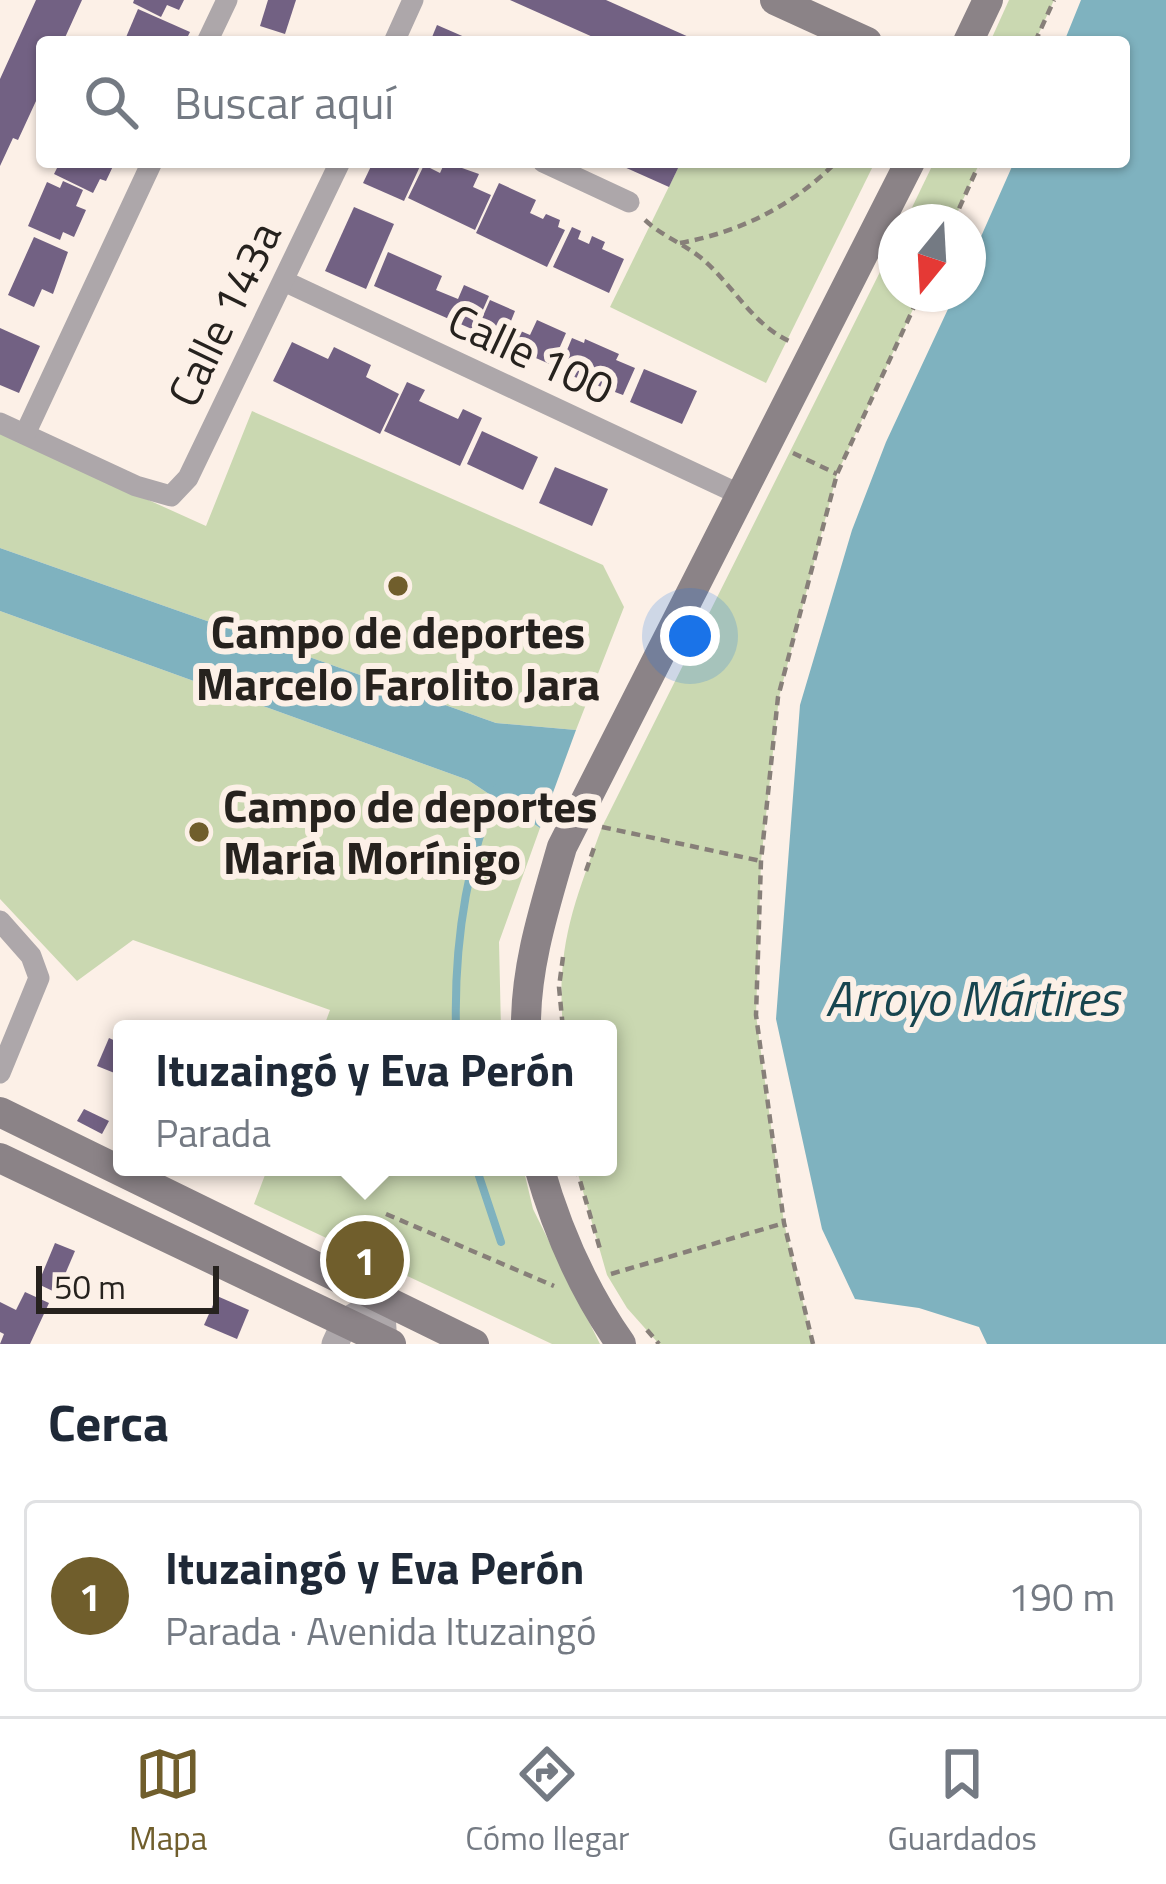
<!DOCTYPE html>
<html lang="es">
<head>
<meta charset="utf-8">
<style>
	:root { --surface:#fff; --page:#f2f2f3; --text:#1f2937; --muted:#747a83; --line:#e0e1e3; --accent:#705e2c }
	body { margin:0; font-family:"Titillium Web",sans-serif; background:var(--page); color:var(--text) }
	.compass { position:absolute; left:878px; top:204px; width:108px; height:108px; border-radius:50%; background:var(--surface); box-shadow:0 3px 9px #0004; rotate:198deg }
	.scale { position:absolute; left:36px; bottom:30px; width:183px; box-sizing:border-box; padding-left:12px; border:6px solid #26221e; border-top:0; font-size:33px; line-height:42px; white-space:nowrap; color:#26221e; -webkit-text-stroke:9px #fcf0e7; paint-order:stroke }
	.you { position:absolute; left:690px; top:636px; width:42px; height:42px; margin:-30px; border:9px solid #fff; border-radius:50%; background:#1a73e8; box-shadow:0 0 0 18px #1a73e833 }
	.badge { display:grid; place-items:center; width:78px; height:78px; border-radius:50%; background:var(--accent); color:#fff; font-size:39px; font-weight:700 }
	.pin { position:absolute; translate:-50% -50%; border:6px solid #fff; box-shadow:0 3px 12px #0006 }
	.popup { position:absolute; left:113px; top:1020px; width:504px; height:156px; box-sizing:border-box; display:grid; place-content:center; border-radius:12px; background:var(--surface); filter:drop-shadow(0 3px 9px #0005); font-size:39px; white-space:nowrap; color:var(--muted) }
	.popup b { font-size:45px; color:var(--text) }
	.popup::after { content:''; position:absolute; left:50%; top:100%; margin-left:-24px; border:24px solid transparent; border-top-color:var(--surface) }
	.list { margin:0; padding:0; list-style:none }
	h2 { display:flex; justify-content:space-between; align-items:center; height:156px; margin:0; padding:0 48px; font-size:51px }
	h2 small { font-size:39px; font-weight:400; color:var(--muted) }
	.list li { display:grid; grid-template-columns:78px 1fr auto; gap:36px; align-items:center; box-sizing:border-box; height:192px; margin:0 24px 24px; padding:0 24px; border:3px solid var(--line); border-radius:12px }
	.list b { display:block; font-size:45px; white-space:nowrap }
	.list p { margin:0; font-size:39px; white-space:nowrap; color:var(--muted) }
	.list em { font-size:39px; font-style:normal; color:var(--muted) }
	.icon { flex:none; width:66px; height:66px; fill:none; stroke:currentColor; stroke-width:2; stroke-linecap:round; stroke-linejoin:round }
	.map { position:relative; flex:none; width:1166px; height:1344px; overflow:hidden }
	.search { position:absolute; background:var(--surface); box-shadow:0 3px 9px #0004; left:36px; right:36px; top:36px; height:132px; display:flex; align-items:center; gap:30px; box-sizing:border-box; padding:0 42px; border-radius:12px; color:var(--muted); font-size:45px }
	.sheet { height:372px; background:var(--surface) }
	nav { display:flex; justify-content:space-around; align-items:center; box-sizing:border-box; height:168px; border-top:3px solid var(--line); background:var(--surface); font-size:33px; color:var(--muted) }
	nav a { display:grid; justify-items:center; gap:6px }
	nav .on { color:var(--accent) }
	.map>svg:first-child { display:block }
	.green { fill:#cad8b1 }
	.water { fill:#7fb2bf }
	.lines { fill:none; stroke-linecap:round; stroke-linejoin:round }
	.stream { stroke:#7fb2bf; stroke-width:8 }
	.building { fill:#726183 }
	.path { stroke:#877f79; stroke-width:4.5; stroke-dasharray:9 6; stroke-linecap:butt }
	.minor { stroke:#ada7aa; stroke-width:21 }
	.tertiary { stroke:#ada7aa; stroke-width:27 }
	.secondary { stroke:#8b8387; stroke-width:30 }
	.poi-dot { fill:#705e2c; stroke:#fcf0e7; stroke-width:4.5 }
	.labels { text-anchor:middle; stroke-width:12; stroke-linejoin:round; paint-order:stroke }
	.street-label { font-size:45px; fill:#26221e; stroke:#fcf0e7 }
	.poi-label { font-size:45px; font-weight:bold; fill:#26221e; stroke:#fcf0e7 }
	.water-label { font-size:48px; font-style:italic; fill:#17454f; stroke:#fcf0e7 }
</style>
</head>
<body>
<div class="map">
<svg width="1166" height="1344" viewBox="0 0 1166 1344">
	<rect width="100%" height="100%" fill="#fcf0e7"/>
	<!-- green -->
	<g class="green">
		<polygon points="1009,0 1054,0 1035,42 990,42"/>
		<polygon points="681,162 875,162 766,383 610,307"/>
		<polygon points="934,162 980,162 953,222 905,222"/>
		<path d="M896 240V294H920L837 474 779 697 761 861 756 1015 784 1223 813 1344H659L627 1308 607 1275 576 1167H608V1029H563C556 945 574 904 602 827Z"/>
		<polygon points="252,411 603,565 624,607 576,730 496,723 0,548 0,433 206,526"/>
		<polygon points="0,611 468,780 540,828 499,942 501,1029 323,1029 330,1010 133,940 77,981 0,899"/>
		<polygon points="268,1167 523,1167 533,1209 600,1344 552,1344 254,1204"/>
	</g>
	<!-- water -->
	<g class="water">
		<polygon points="1081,0 1166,0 1166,1344 987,1344 979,1327 919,1308 855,1299 822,1229 776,1019 800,705 852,530 886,442 955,294 968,294 968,266 1014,162 1124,162 1124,42 1064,42"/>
		<polygon points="0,548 496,723 576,730 540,828 468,780 0,611"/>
	</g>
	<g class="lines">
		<!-- stream -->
		<g class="stream">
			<path d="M456 1029C454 948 466 865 496 789"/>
			<polyline points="476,1167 501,1242"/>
		</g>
	</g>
	<!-- building -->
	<g class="building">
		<polygon points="36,0 82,0 63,42 42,42 42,88 18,140 13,138 0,166 0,79"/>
		<polygon points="134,0 184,0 179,10 167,5 161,17 133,3"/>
		<polygon points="268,0 296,0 285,34 260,26"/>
		<polygon points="510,0 606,0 700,42 604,42"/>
		<polygon points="138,9 190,32 185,42 124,42"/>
		<polygon points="437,25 476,42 430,42"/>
		<polygon points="60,162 115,162 106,181 100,179 93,193 54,174"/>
		<polygon points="373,162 422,162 404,201 363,183"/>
		<polygon points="445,162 479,174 473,187 491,195 475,230 408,198 424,165 440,173"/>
		<polygon points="613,162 681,162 669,187"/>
		<polygon points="63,181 83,190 76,206 86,210 74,237 63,232 60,240 28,226 47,182 60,188"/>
		<polygon points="499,183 536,200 530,213 543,219 546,214 560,220 558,227 565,230 547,267 476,233"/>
		<polygon points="354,207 394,224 366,289 325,271"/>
		<polygon points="572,227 581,231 578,239 589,244 592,236 605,242 602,249 624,259 609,293 553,267"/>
		<polygon points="34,237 68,252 53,294 42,289 34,307 8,295"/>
		<polygon points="388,252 442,276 436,290 458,299 464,285 489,296 474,330 374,286"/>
		<polygon points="490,300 515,311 509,326 530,335 537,320 566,333 552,365 476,332"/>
		<polygon points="0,328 40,346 19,393 0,385"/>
		<polygon points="572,338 584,343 585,339 619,354 616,360 635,368 623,395 572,376 574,373 560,367"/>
		<polygon points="292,342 328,359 334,347 371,365 366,377 399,394 380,434 273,381"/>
		<polygon points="644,369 697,391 682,424 630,402"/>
		<polygon points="407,382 425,390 419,401 458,419 463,409 482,418 460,466 384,431"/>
		<polygon points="482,431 538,457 523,490 467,464"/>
		<polygon points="555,467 608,489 592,526 539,503"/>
		<polygon points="109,1038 122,1044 122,1076 97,1066"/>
		<polygon points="84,1109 109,1121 102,1134 77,1121"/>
		<polygon points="55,1243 75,1251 57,1293 38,1284"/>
		<polygon points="25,1292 49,1303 30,1344 0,1344 4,1334 0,1332 0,1302 16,1310"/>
		<polygon points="217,1296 249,1310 237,1339 204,1325"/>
	</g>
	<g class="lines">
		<!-- path -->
		<g class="path">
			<polyline points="1035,42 1054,0"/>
			<path d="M645 220C662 236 682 243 700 257 733 284 751 324 791 342"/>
			<polyline points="953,222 980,162"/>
			<path d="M680 243C740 232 793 206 836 162"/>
			<polyline points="793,453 837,474"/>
			<polyline points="602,827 761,861"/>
			<polyline points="586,871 594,848"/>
			<polyline points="563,957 559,987 563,1029"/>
			<polyline points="576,1167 600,1249"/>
			<polyline points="386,1214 554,1286"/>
			<polyline points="611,1274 784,1223"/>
			<polyline points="647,1330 659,1344"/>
			<polyline points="813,1344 784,1223 756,1015 761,861 778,697 837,474 920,294"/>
		</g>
		<!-- minor -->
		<g class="minor">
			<polyline points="207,42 227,0"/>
			<polyline points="394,42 413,0"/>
			<polyline points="543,162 629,202"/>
			<polyline points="286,282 743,496"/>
			<polyline points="0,423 136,486 171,496 188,478 340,162"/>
			<polyline points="25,434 152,162"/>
			<polyline points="0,921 31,956 39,978 0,1073"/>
		</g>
		<!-- tertiary -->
		<polyline class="tertiary" points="335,1344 345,1322 381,1300 384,1344"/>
		<!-- secondary -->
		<g class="secondary">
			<polyline points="775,0 867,42"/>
			<polyline points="968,42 988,0"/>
			<path d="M526 1029C525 967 545 906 562 847L910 162"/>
			<polyline points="0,1112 474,1344"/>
			<polyline points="0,1158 391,1344"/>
			<path d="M539 1167C557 1230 583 1290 621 1344"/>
		</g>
	</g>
	<!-- markers -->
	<g class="poi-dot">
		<circle cx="398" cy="586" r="12"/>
		<circle cx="199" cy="832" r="12"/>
	</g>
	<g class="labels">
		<!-- street labels -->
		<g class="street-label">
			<text transform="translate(224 314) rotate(-64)" y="16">Calle 143a</text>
			<text transform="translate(531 354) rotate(25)" y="16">Calle 100</text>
		</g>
		<!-- poi labels -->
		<g class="poi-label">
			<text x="398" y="648">Campo de deportes<tspan x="398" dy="52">Marcelo Farolito Jara</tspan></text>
			<text x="223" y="822" text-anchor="start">Campo de deportes<tspan x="223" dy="52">María Morínigo</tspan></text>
		</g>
		<!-- water labels -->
		<g class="water-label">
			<text x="972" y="1016">Arroyo Mártires</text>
		</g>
	</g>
</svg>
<svg class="compass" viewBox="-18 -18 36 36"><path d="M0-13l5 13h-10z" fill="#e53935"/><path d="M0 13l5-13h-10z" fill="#747a83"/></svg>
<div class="scale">50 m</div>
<div class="you"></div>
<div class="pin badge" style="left:365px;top:1260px">1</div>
<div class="popup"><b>Ituzaingó y Eva Perón</b>Parada</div>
<div class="search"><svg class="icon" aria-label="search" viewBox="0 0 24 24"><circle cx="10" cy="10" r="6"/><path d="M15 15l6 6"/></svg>Buscar aquí</div>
</div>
<section class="sheet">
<h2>Cerca<small></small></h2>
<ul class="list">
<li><span class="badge">1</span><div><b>Ituzaingó y Eva Perón</b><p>Parada · Avenida Ituzaingó</p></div><em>190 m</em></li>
</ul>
</section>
<nav>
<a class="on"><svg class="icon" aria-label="map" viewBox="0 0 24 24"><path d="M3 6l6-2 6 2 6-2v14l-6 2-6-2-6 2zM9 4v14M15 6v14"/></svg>Mapa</a>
<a><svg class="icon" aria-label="directions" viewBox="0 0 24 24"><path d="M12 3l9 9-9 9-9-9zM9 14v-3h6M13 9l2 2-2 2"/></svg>Cómo llegar</a>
<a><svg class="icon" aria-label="saved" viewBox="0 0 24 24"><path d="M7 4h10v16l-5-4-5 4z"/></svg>Guardados</a>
</nav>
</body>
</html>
